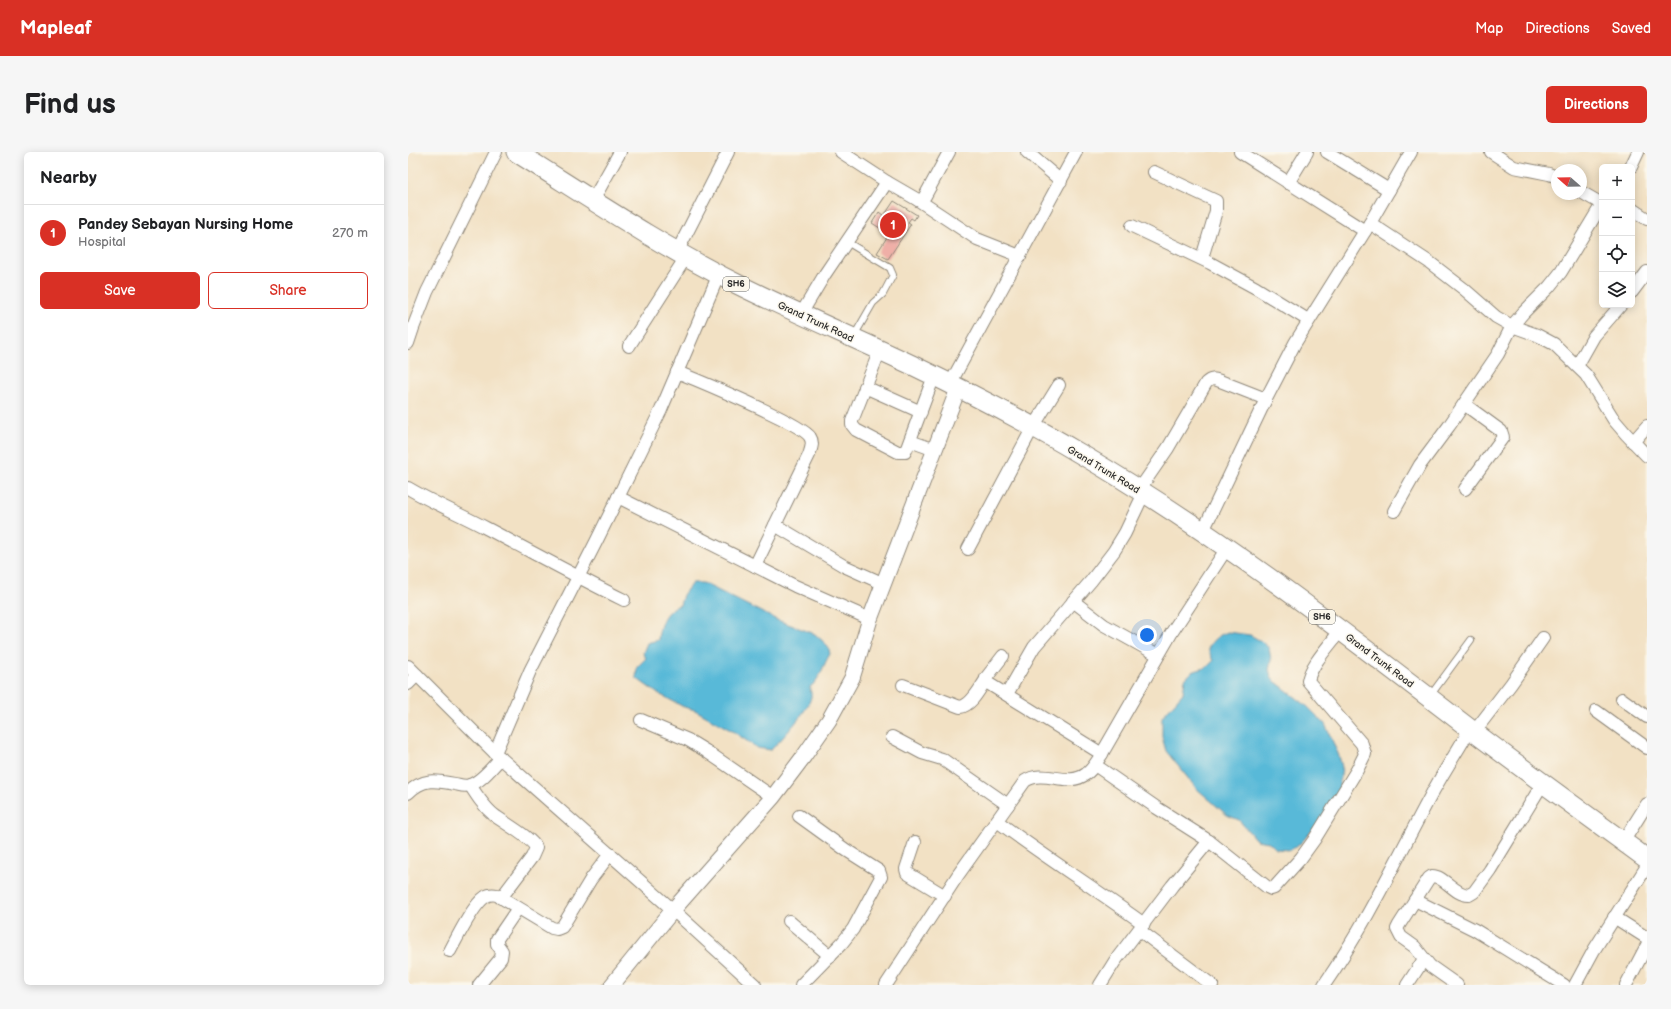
<!DOCTYPE html>
<html lang="en">
<head>
<meta charset="utf-8">
<style>
	:root { --surface:#fff; --page:#f6f6f6; --text:#202124; --muted:#757577; --line:#e0e0e0; --accent:#d93025 }
	body { margin:0; font-family:"Balsamiq Sans",sans-serif; background:var(--page); color:var(--text) }
	.controls { position:absolute; right:12px; top:12px; display:grid; overflow:hidden; border-radius:6px; box-shadow:0 2px 10px #0003 }
	.controls button { width:36px; height:36px; display:grid; place-items:center; padding:0; border:0; border-bottom:1px solid var(--line); background:var(--surface); color:var(--text); font:20px sans-serif }
	.compass { position:absolute; left:1143px; top:12px; width:36px; height:36px; border-radius:50%; background:var(--surface); box-shadow:0 2px 10px #0003; rotate:290deg }
	.you { position:absolute; left:739px; top:483px; width:14px; height:14px; margin:-10px; border:3px solid #fff; border-radius:50%; background:#1a73e8; box-shadow:0 0 0 6px #1a73e833 }
	.badge { display:grid; place-items:center; width:26px; height:26px; border-radius:50%; background:var(--accent); color:#fff; font-size:13px; font-weight:700 }
	.pin { position:absolute; translate:-50% -50%; border:2px solid #fff; box-shadow:0 1px 4px #0006 }
	.list { margin:0; padding:0; list-style:none }
	h2 { display:flex; justify-content:space-between; align-items:center; height:52px; margin:0; padding:0 16px; font-size:17px }
	h2 small { font-size:13px; font-weight:400; color:var(--muted) }
	.list li { display:grid; grid-template-columns:26px 1fr auto; gap:12px; align-items:center; box-sizing:border-box; height:56px; padding:0 16px; border-top:1px solid var(--line) }
	.list b { display:block; font-size:15px; white-space:nowrap }
	.list p { margin:0; font-size:13px; white-space:nowrap; color:var(--muted) }
	.list em { font-size:13px; font-style:normal; color:var(--muted) }
	.actions { display:flex; gap:8px; padding:12px 16px }
	.actions a { flex:1; padding:9px 0; border:1px solid var(--accent); border-radius:6px; text-align:center; font-size:14px; color:var(--accent) }
	.actions .main { background:var(--accent); color:#fff }
	.icon { flex:none; width:22px; height:22px; fill:none; stroke:currentColor; stroke-width:2; stroke-linecap:round; stroke-linejoin:round }
	.map { position:relative; flex:none; width:1239px; height:833px; overflow:hidden; border-radius:6px }
	header { display:flex; align-items:center; gap:24px; box-sizing:border-box; height:56px; padding:0 20px; background:var(--accent); color:#fff }
	header strong { font-size:19px }
	nav { display:flex; gap:22px; margin-inline-start:auto; font-size:14px }
	.intro { display:flex; align-items:center; justify-content:space-between; box-sizing:border-box; height:96px; padding:0 24px }
	h1 { margin:0; font-size:28px }
	.button { padding:10px 18px; border-radius:6px; background:var(--accent); color:#fff; font-size:14px; font-weight:700 }
	main { display:flex; gap:24px; padding:0 24px }
	aside { flex:1; background:var(--surface); border-radius:6px; box-shadow:0 2px 10px #0003 }
	.map>svg:first-child { display:block }
	.water { fill:#59b9d8; stroke:#427282 }
	.building { fill:#efafa7 }
	.lines { fill:none; stroke-linecap:round; stroke-linejoin:round }
	.service-casing { stroke:#8e8678; stroke-width:8 }
	.minor-casing { stroke:#8e8678; stroke-width:14 }
	.tertiary-casing { stroke:#8e8678; stroke-width:17 }
	.primary-casing { stroke:#8e8678; stroke-width:21 }
	.service { stroke:#fff; stroke-width:6 }
	.minor { stroke:#fff; stroke-width:12 }
	.tertiary { stroke:#fff; stroke-width:15 }
	.primary { stroke:#fff; stroke-width:19 }
	.labels { text-anchor:middle; stroke-width:3; stroke-linejoin:round; paint-order:stroke }
	.shield { fill:#fbf7ec; stroke:#696865; stroke-width:1 }
	.shield-label { font-size:9px; font-weight:bold; fill:#2b2b2b }
	.street-label { font-size:10px; fill:#2b2b2b; stroke:#fbf7ec }
</style>
</head>
<body>
<header>
<strong>Mapleaf</strong>
<nav><a>Map</a><a>Directions</a><a>Saved</a></nav>
</header>
<div class="intro"><h1>Find us</h1><a class="button">Directions</a></div>
<main>
<aside>
<h2>Nearby<small></small></h2>
<ul class="list">
<li><span class="badge">1</span><div><b>Pandey Sebayan Nursing Home</b><p>Hospital</p></div><em>270 m</em></li>
</ul>
<div class="actions"><a class="main">Save</a><a>Share</a></div>
</aside>
<div class="map">
<svg width="1239" height="833" viewBox="0 0 1239 833">
	<rect width="100%" height="100%" fill="#fbf7ec"/>
	<filter id="ink" filterUnits="userSpaceOnUse"><feTurbulence type="fractalNoise" baseFrequency=".025" numOctaves="2"/><feDisplacementMap in="SourceGraphic" scale="8" xChannelSelector="R" yChannelSelector="G"/><feConvolveMatrix kernelMatrix="1 2 1 2 8 2 1 2 1" color-interpolation-filters="sRGB"/></filter>
	<filter id="wash" filterUnits="userSpaceOnUse"><feTurbulence type="fractalNoise" baseFrequency=".012" numOctaves="4" result="noise"/><feDisplacementMap in="SourceGraphic" scale="16" xChannelSelector="R" yChannelSelector="G"/><feGaussianBlur stdDeviation="0.9" result="paint"/><feColorMatrix in="noise" values="0 0 0 0 0 0 0 0 0 0 0 0 0 0 0 0 0 1.4 0 .05"/><feComposite in="paint" operator="in"/></filter>
	<g filter="url(#wash)">
		<rect width="100%" height="100%" fill="#f2e1c4"/>
		<!-- water -->
		<g class="water">
			<path d="M284 431H295L369 468 407 482 420 494 422 502C415 513 412 528 402 535 402 538 404 542 403 545 401 558 372 589 363 598L349 596 326 580 287 558 276 555 249 541 228 526 229 515 238 506 235 501 239 491 250 488C252 472 255 459 272 453L275 443Z"/>
			<path d="M820 480 842 483 853 489 861 496 863 508 861 518 864 527 899 554 917 572 931 604 934 615 930 643 911 671 891 693 882 698 868 697 861 690 848 688 831 668 819 663 788 636 758 599 754 585V565L775 541 777 527 784 520 799 515 805 509 800 497C804 487 811 483 820 480Z"/>
		</g>
		<g id="blocks">
			<!-- building -->
			<polygon class="building" points="486,49 509,63 506,68 503,66 500,70 503,72 480,107 469,101 481,82 464,71 471,60 476,64"/>
		</g>
	</g>
	<g filter="url(#ink)">
		<use href="#blocks" fill-opacity="0" stroke="#8e8678" stroke-width="1"/>
		<g class="lines">
			<defs>
				<g id="service">
					<polyline points="439,90 482,116 485,123 475,142 465,151 446,184"/>
					<polyline points="1022,544 1063,488"/>
				</g>
				<g id="minor">
					<polyline points="433,0 479,30 510,48 514,48 517,44 541,0"/>
					<polyline points="619,0 653,29"/>
					<polyline points="832,0 957,79"/>
					<polyline points="919,0 981,38"/>
					<polyline points="1083,0 1106,15 1141,22 1149,25"/>
					<polyline points="1223,15 1230,0"/>
					<polyline points="746,20 808,49 808,59 794,106"/>
					<polyline points="880,31 899,0"/>
					<polyline points="1173,40 1194,52"/>
					<polyline points="185,48 212,0"/>
					<polyline points="510,48 569,87 612,104"/>
					<polyline points="1224,57 1239,67"/>
					<polyline points="962,71 1021,110 1056,137 1088,165 1104,174 1129,183 1146,192 1178,223 1206,268 1218,282 1239,304"/>
					<polyline points="724,74 802,111 848,136 900,168"/>
					<polyline points="269,100 320,0"/>
					<polyline points="1224,140 1239,120"/>
					<polyline points="393,162 417,122 479,30"/>
					<polyline points="0,191 5,176 19,140 88,0"/>
					<polyline points="221,194 278,105"/>
					<polyline points="472,198 444,269 444,273 448,278 490,300 497,300 499,296 526,224"/>
					<polyline points="1169,214 1186,184 1213,153"/>
					<path d="M269 220C289 228 395 272 402 285 406 291 403 297 401 303L347 414"/>
					<polyline points="542,232 668,0"/>
					<polyline points="457,235 513,260"/>
					<polyline points="1056,252 1093,279 1095,285 1057,337"/>
					<polyline points="502,289 527,298"/>
					<polyline points="1225,290 1239,274"/>
					<path d="M0 336C25 351 52 362 78 376 124 400 169 425 216 448"/>
					<path d="M731 338 760 296 798 231C803 226 806 227 812 229L858 247"/>
					<polyline points="210,345 387,434 462,467"/>
					<polyline points="986,359 1012,313 1041,274 1090,202 1104,174 1115,161 1141,135 1153,120 1194,52"/>
					<polyline points="367,373 436,414 476,432"/>
					<polyline points="795,379 858,247 887,191 962,71 1003,0"/>
					<polyline points="560,397 625,275 651,233"/>
					<polyline points="665,449 696,473 750,503"/>
					<polyline points="595,504 578,526 578,530 694,602"/>
					<polyline points="0,514 87,601 265,758 347,833"/>
					<polyline points="0,532 9,523"/>
					<path d="M495 533 552 555C563 554 571 538 577 529"/>
					<polyline points="599,542 626,495 683,429 706,399 717,381 736,341"/>
					<polyline points="1214,547 1239,565"/>
					<polyline points="1188,559 1239,596"/>
					<polyline points="233,568 280,588 298,599 365,645"/>
					<polyline points="1066,580 1103,532 1135,486"/>
					<polyline points="484,585 514,601 534,607 600,653"/>
					<polyline points="87,601 122,519 188,390 253,258 311,122"/>
					<path d="M687 613 749 656 801 689 859 735 863 737 866 736 893 706 906 688 949 618 957 602 954 592 900 529C903 512 922 493 932 479"/>
					<path d="M62 633C69 644 76 655 86 663 95 670 125 687 128 696L124 705 93 746"/>
					<path d="M0 641C15 626 27 628 47 632 52 633 57 635 62 633 74 629 84 615 93 606"/>
					<polyline points="391,664 438,698 471,719 473,725 445,777 434,791 393,833"/>
					<path d="M589 669C637 705 688 737 736 772"/>
					<polyline points="507,690 498,717 499,721 537,744"/>
					<polyline points="1215,690 1239,652"/>
					<polyline points="1007,748 1067,778 1156,833"/>
					<polyline points="1206,765 1239,786"/>
					<polyline points="381,769 422,804"/>
					<polyline points="731,778 804,833"/>
					<path d="M42 799C49 786 65 753 77 745 81 742 84 742 89 743L144 776 149 777 154 775 183 727 202 702"/>
					<polyline points="71,833 93,806 94,799 89,792 89,787 110,756"/>
					<path d="M478 833 550 723 617 629C636 616 659 636 678 622 684 618 688 611 692 605L764 480 819 396"/>
					<polyline points="692,833 707,809 764,734 801,689"/>
					<path d="M916 833C957 774 988 708 1022 645 1034 622 1049 600 1062 577"/>
					<polyline points="999,833 1016,807"/>
					<path d="M1049 833 1022 814 1007 795 993 785 989 777 991 773 1021 726 1024 724C1037 724 1046 743 1061 743L1066 740 1082 718 1135 631"/>
					<polyline points="1167,833 1186,798 1239,714"/>
					<polyline points="1218,833 1239,793"/>
				</g>
				<polyline id="tertiary" points="204,833 265,758 365,645 396,604 421,568 444,526 462,467 550,237"/>
				<path id="primary" d="M108 0C180 45 251 93 327 131 385 160 445 185 504 213 560 240 617 269 671 301 810 382 938 482 1066 580 1123 623 1181 665 1239 707"/>
			</defs>
			<!-- service casing -->
			<use href="#service" class="service-casing"/>
			<!-- minor casing -->
			<use href="#minor" class="minor-casing"/>
			<!-- tertiary casing -->
			<use href="#tertiary" class="tertiary-casing"/>
			<!-- primary casing -->
			<use href="#primary" class="primary-casing"/>
			<!-- service -->
			<use href="#service" class="service"/>
			<!-- minor -->
			<use href="#minor" class="minor"/>
			<!-- tertiary -->
			<use href="#tertiary" class="tertiary"/>
			<!-- primary -->
			<use href="#primary" class="primary"/>
		</g>
	</g>
	<g class="labels">
		<!-- shield labels -->
		<g class="shield">
			<rect x="315" y="125" width="26" height="14" rx="3"/>
			<rect x="901" y="458" width="26" height="14" rx="3"/>
		</g>
		<g class="shield-label">
			<text x="328" y="135">SH6</text>
			<text x="914" y="468">SH6</text>
		</g>
		<!-- street labels -->
		<g class="street-label">
			<text transform="translate(408 169) rotate(25)" y="4">Grand Trunk Road</text>
			<text transform="translate(696 317) rotate(31)" y="4">Grand Trunk Road</text>
			<text transform="translate(972 508) rotate(37)" y="4">Grand Trunk Road</text>
		</g>
	</g>
</svg>
<div class="controls">
<button>+</button>
<button>−</button>
<button><svg class="icon" aria-label="locate" viewBox="0 0 24 24"><circle cx="12" cy="12" r="6"/><path d="M12 2v4M12 18v4M2 12h4M18 12h4"/></svg></button>
<button><svg class="icon" aria-label="layers" viewBox="0 0 24 24"><path d="M12 4l9 5-9 5-9-5zM3 14l9 5 9-5"/></svg></button>
</div>
<svg class="compass" viewBox="-18 -18 36 36"><path d="M0-13l5 13h-10z" fill="#e53935"/><path d="M0 13l5-13h-10z" fill="#757577"/></svg>
<div class="you"></div>
<div class="pin badge" style="left:485px;top:73px">1</div>
</div>
</main>
</body>
</html>
